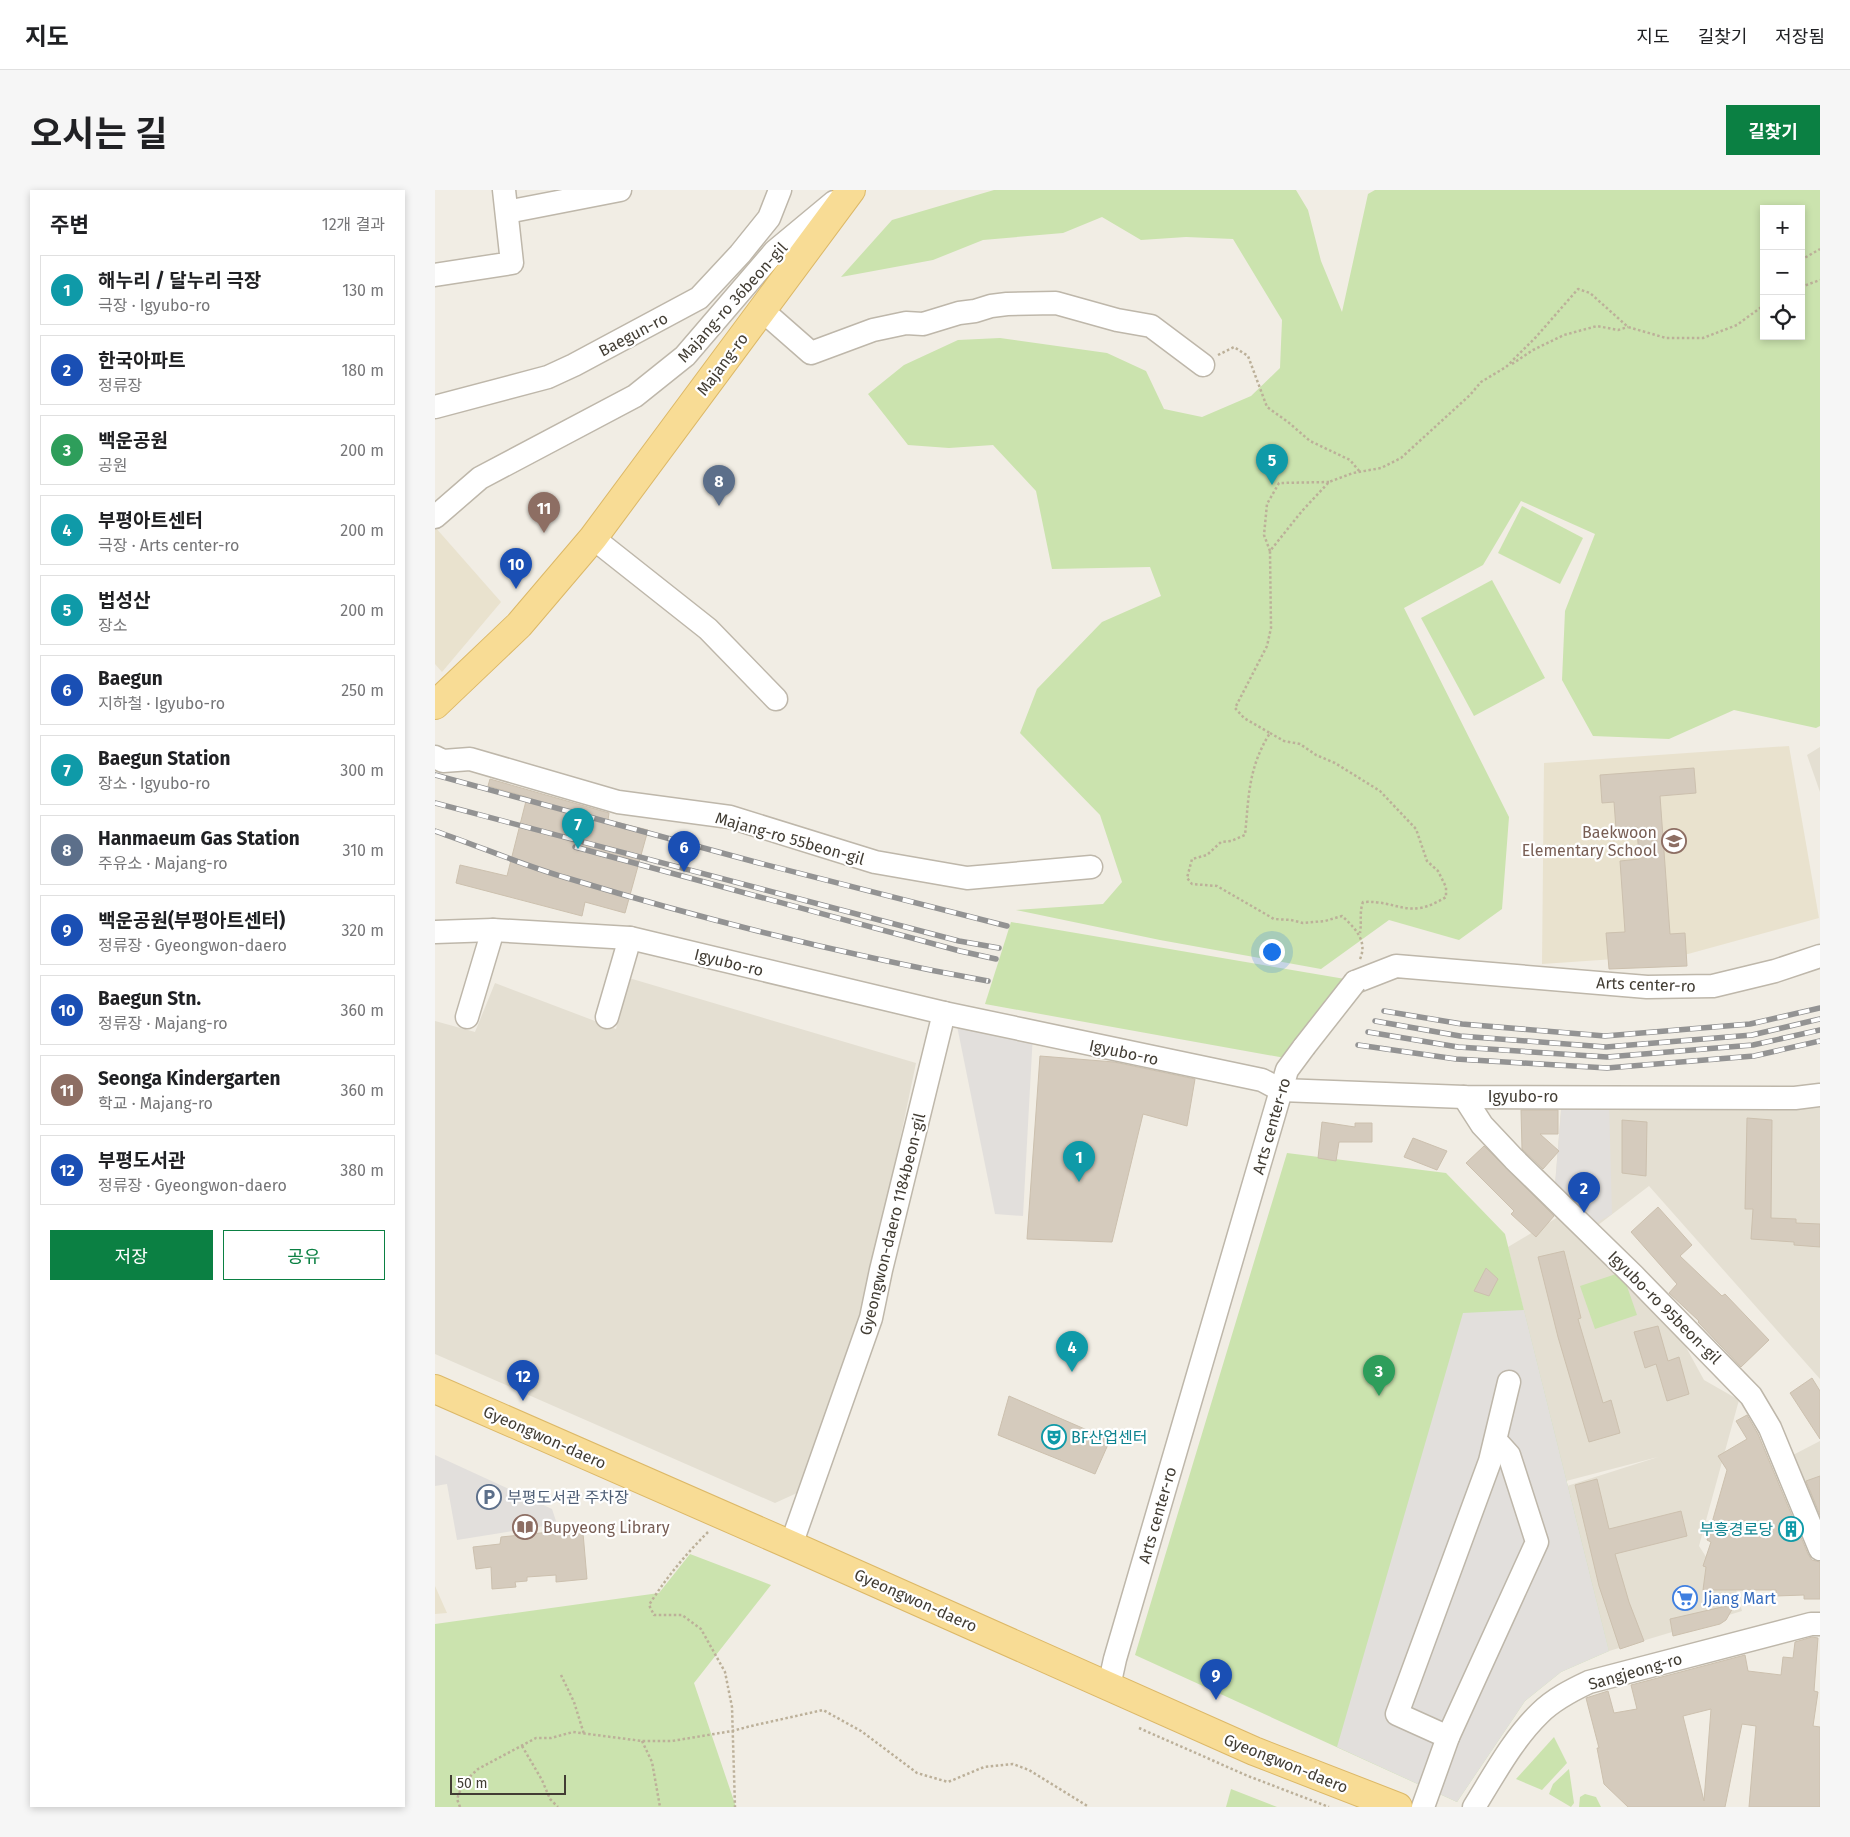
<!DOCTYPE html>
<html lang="ko">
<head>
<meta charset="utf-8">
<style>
	:root { --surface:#fff; --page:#f6f6f6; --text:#202124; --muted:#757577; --line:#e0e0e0; --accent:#0b8043 }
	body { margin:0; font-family:"Fira Sans","Noto Sans KR",sans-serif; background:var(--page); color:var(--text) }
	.controls { position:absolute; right:15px; top:15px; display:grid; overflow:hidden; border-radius:0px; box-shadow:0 2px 8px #0003 }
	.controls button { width:45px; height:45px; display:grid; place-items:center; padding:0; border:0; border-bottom:1px solid var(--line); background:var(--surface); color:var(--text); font:25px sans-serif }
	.scale { position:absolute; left:15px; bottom:12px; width:116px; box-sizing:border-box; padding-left:5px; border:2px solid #423d34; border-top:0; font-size:14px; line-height:18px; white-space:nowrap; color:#423d34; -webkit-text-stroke:4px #fff; paint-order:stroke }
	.you { position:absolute; left:836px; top:761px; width:18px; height:18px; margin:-12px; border:4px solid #fff; border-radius:50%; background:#1a73e8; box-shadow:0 0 0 8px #1a73e833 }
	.badge { display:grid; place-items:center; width:32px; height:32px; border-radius:50%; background:var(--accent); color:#fff; font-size:16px; font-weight:700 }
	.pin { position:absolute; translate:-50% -41px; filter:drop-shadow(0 1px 2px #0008) }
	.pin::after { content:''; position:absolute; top:26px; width:18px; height:15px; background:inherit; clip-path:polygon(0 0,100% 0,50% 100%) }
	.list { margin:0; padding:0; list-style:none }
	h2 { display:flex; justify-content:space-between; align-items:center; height:65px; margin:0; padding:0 20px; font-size:21px }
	h2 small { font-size:16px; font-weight:400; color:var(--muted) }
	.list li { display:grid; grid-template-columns:32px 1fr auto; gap:15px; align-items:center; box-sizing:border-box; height:70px; margin:0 10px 10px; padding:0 10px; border:1px solid var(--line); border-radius:0px }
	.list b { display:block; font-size:19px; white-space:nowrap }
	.list p { margin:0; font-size:16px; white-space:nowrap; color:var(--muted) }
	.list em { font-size:16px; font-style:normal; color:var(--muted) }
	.actions { display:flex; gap:10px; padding:15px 20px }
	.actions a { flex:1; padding:11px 0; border:1px solid var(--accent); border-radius:0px; text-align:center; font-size:18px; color:var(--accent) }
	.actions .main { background:var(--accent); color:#fff }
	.icon { flex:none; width:28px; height:28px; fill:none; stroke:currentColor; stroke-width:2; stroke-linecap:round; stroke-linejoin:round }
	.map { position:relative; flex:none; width:1385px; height:1617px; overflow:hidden; border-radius:0px }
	header { display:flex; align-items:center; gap:30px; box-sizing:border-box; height:70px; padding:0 25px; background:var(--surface); border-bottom:1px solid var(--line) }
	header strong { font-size:24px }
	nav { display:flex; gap:28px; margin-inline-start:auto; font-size:18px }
	.intro { display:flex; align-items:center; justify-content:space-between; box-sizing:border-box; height:120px; padding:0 30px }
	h1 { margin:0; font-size:35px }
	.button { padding:12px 22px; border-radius:0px; background:var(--accent); color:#fff; font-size:18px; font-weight:700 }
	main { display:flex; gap:30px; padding:0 30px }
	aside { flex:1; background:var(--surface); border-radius:0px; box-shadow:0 2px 8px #0003 }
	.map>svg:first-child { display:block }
	.residential { fill:#e4dfd2 }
	.education { fill:#e9e2ce }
	.green { fill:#cbe3ae; fill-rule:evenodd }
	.parking { fill:#e2dfdc }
	.building { fill:#d5cbbd; stroke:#ccc0ae; fill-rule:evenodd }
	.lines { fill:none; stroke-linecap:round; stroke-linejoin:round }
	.minor-casing { stroke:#beb7aa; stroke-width:25 }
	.major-casing { stroke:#dcb867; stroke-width:30 }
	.path { stroke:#bcb099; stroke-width:2.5; stroke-dasharray:2.5 2.5; stroke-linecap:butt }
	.minor { stroke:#fff; stroke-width:22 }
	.major { stroke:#f8dc95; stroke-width:28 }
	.rail-casing { stroke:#939393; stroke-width:5.5 }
	.rail { stroke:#fff; stroke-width:4; stroke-dasharray:11; stroke-linecap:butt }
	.minor-bridge-casing { stroke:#beb7aa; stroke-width:25; stroke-linecap:butt }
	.minor-bridge { stroke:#fff; stroke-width:22 }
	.labels { text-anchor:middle; stroke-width:4.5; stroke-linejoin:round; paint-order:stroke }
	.street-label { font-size:16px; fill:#423d34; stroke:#fff }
	.education-label { font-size:16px; fill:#785e54; stroke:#fff; text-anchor:end }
	.culture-label { font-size:16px; fill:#0d838f; stroke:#fff; text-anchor:start }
	.service-label { font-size:16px; fill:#4e5e75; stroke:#fff; text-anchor:start }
	.shop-label { font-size:16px; fill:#366cbe; stroke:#fff; text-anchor:start }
</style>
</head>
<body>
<header>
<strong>지도</strong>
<nav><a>지도</a><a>길찾기</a><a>저장됨</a></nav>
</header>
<div class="intro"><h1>오시는 길</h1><a class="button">길찾기</a></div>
<main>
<aside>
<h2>주변<small>12개 결과</small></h2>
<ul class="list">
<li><span class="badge" style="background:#0f9aa8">1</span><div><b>해누리 / 달누리 극장</b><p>극장 · Igyubo-ro</p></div><em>130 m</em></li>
<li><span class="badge" style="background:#1a4fb4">2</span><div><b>한국아파트</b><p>정류장</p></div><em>180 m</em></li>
<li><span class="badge" style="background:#2e9e5b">3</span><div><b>백운공원</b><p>공원</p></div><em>200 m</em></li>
<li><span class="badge" style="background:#0f9aa8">4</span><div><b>부평아트센터</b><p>극장 · Arts center-ro</p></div><em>200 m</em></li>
<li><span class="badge" style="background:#0f9aa8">5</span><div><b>법성산</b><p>장소</p></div><em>200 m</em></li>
<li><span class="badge" style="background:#1a4fb4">6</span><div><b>Baegun</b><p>지하철 · Igyubo-ro</p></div><em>250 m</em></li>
<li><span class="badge" style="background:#0f9aa8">7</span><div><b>Baegun Station</b><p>장소 · Igyubo-ro</p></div><em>300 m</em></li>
<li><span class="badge" style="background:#5c6f8a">8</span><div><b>Hanmaeum Gas Station</b><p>주유소 · Majang-ro</p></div><em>310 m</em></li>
<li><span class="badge" style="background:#1a4fb4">9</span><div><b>백운공원(부평아트센터)</b><p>정류장 · Gyeongwon-daero</p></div><em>320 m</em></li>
<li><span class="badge" style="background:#1a4fb4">10</span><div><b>Baegun Stn.</b><p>정류장 · Majang-ro</p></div><em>360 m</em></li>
<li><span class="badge" style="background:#8d6e63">11</span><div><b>Seonga Kindergarten</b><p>학교 · Majang-ro</p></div><em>360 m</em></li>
<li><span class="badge" style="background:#1a4fb4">12</span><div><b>부평도서관</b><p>정류장 · Gyeongwon-daero</p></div><em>380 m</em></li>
</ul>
<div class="actions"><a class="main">저장</a><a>공유</a></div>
</aside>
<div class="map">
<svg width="1385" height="1617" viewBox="0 0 1385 1617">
	<rect width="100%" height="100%" fill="#f1ede4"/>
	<!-- residential -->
	<g class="residential">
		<polygon points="1385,557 1385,602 1372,565"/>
		<polygon points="194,788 481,873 430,1117 362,1303 340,1313 0,1164 0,831 40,842 60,793 181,839"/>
		<polygon points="1127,906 1385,907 1385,1189 1214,996 1154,1042 1119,1008"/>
		<polygon points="1128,1024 1235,1128 1269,1190 1304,1210 1264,1356 1281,1382 1294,1374 1307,1421 1174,1461 1132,1296 1223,1267 1131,1291 1073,1057"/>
		<polygon points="1385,1251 1385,1342 1356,1266"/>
	</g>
	<!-- education -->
	<g class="education">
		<polygon points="0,337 66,412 7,482 0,474"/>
		<polygon points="1354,556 1384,728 1253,764 1107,774 1109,573"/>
		<polygon points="0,1396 12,1423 0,1424"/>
	</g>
	<!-- green -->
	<g class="green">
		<path d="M559 0H861L873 20 886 71 907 122 933 4 940 0H1385V536L1381 538 1299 520 1234 549 1158 546 1127 490 1130 421 1160 344 1086 311 1048 375 969 418 1074 627 1067 719 1024 750 954 730 886 779 725 750 581 720 668 714 687 692 665 625 585 543 602 499 667 432 726 406 715 377 617 379 601 301 558 255 514 258 473 255 433 204 469 175 523 150 565 148 672 163 711 181 729 219 767 227 816 206 845 178 847 130 798 49 751 47 706 50 667 27 628 43 548 50 498 70 406 87 457 30ZM1329 19H1366V146H1329Z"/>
		<polygon points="1087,316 1148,348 1125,394 1063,363"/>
		<polygon points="1057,390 1110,488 1039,526 986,428"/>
		<polygon points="576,732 910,789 850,868 550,814"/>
		<polygon points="852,963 1011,983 1070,1044 1174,1461 1126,1482 1090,1511 1022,1612 700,1465"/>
		<polygon points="1187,1082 1202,1125 1160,1139 1145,1096"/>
		<polygon points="255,1364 336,1395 259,1493 301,1617 0,1617 0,1434 224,1403"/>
		<polygon points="1119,1547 1132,1573 1107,1600 1081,1589"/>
		<polygon points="1134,1579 1139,1613 1136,1617 1114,1604 1118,1594"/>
		<polygon points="796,1599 842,1617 791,1617"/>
		<polygon points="1150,1604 1161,1607 1166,1617 1144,1617 1145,1607"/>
	</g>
	<!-- parking -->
	<g class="parking">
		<polygon points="520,826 598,843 588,1026 560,1024"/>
		<polygon points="1127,910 1174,911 1177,1024 1154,1037 1119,1008"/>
		<polygon points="1089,1120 1174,1461 1126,1482 1090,1511 1022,1612 902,1557 1028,1123"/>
		<polygon points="0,1265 117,1319 122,1334 22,1350 12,1294 0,1296"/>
	</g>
	<!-- building -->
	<g class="building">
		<polygon points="1259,578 1261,603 1225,606 1235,744 1250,743 1252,776 1174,779 1171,743 1190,742 1185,671 1204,669 1202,637 1181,639 1179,612 1167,613 1165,585"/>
		<polygon points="55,589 174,623 173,630 213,640 190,723 150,712 147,726 21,693 25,675 72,686 92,607 53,596"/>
		<polygon points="605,866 679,872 760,889 752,936 708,924 677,1052 592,1049"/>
		<polygon points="1086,920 1123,920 1123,944 1105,944 1124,961 1108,979 1087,959"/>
		<polygon points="1312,928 1337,930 1336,1028 1361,1029 1361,1033 1385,1034 1385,1057 1359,1055 1359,1052 1316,1049 1318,1019 1310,1019"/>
		<polygon points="1187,930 1212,932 1211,986 1187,983"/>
		<polygon points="887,932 920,937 920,933 937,933 937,952 904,952 901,971 883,968"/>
		<polygon points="978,948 1012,961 1002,980 969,967"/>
		<polygon points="1049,956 1119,1026 1101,1047 1076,1024 1079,1021 1031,973"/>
		<polygon points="1223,1017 1257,1055 1245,1066 1287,1106 1290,1104 1334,1150 1306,1177 1263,1132 1264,1131 1234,1103 1242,1094 1196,1042"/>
		<polygon points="1129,1061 1146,1128 1143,1129 1168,1213 1176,1210 1185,1243 1154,1252 1123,1147 1103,1067"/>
		<polygon points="1051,1078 1063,1089 1054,1106 1039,1101"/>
		<polygon points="1223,1136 1233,1171 1244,1167 1254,1204 1232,1211 1221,1174 1210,1178 1199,1142"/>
		<polygon points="1377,1188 1385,1201 1385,1249 1355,1203"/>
		<polygon points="574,1206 675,1250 660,1284 563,1245"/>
		<polygon points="1312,1225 1323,1244 1373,1364 1377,1370 1385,1372 1385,1409 1369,1409 1369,1405 1341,1406 1341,1400 1268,1400 1271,1377 1268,1376 1276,1352 1272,1350 1292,1280 1283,1266 1312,1249 1301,1231"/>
		<polygon points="1385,1286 1385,1325 1371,1291"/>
		<polygon points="1162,1289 1174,1339 1246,1321 1252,1346 1180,1364 1194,1412 1209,1451 1185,1459 1164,1396 1140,1295"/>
		<polygon points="135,1340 135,1344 148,1343 152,1389 121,1392 121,1385 92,1387 92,1391 80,1392 81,1397 57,1399 56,1377 41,1379 38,1357 65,1354 66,1347"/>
		<polygon points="1300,1414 1291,1430 1285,1434 1238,1446 1235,1429"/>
		<path d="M1377 1447 1383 1448 1379 1501 1383 1502 1378 1536 1385 1537V1617H1314L1321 1536 1307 1534 1290 1617H1193L1169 1594 1162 1558H1164L1151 1508 1173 1501 1179 1523 1202 1519 1196 1495 1310 1465 1313 1481 1346 1485 1348 1467 1358 1468 1360 1452ZM1276 1519 1269 1611 1248 1526Z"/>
	</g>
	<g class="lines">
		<defs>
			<g id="minor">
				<polyline points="72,22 185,0"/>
				<polyline points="0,85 77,73 69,0"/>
				<polyline points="327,120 376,163 438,140 471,133 488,134 524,123 540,121 556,116 572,114 621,113 682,130 716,136 768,175"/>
				<polyline points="0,217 113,187 139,175 264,108 305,64 334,28 345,0"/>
				<polyline points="0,327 45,288 200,206 250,166 340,61 399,12"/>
				<polyline points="158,348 273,439 341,509"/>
				<polyline points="0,567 8,571 35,569 183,612 295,627 440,672 532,688 656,677"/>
				<polyline points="0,742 58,740 195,748 509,823 827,890 846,900 1029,907 1360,908 1385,905"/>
				<polyline points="920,792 961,776 1212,797 1278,796 1340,781 1385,766"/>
				<polyline points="32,827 58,740"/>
				<polyline points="172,827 195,748"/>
				<polyline points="1029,907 1047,935 1079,969 1199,1086 1316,1206 1335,1238 1385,1359"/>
				<polyline points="356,1355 436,1128 446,1080 509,823"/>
				<polyline points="674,1496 680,1469 852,880 869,857"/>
				<polyline points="1013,1547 1102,1352 1074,1265 1065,1255 1060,1253"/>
				<polyline points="988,1617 1013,1547 962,1524 1055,1271 1074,1192"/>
				<path d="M1039 1617C1059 1585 1078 1549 1105 1523 1119 1509 1137 1500 1154 1492L1376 1434H1385"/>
			</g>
			<g id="major">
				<polyline points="0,515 84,435 158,348 416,0"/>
				<polyline points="0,1199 356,1355 819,1561 963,1617"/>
			</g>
		</defs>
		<!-- minor casing -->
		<use href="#minor" class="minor-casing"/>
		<!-- major casing -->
		<use href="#major" class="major-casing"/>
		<!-- path -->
		<g class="path">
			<polyline points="1366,70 1385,59"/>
			<polyline points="1366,97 1385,90"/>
			<polyline points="783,165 799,157 813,166 832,217 853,232 875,251 915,270 925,282"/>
			<polyline points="1077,174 1098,160 1129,145 1162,136 1183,140 1193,137"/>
			<polyline points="835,361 829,345 832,314 844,293 894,292"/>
			<path d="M835 543 849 551 865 554 881 565 900 573 945 601 981 639 992 671 1003 681 1011 697V707C972 731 965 710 928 712 924 723 927 731 925 743"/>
			<path d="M925 769C933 751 920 738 907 726L890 731 868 733 856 730 839 729 782 696 757 694 752 688 757 669 772 665 786 652 796 651 810 645C814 606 813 578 835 543L809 528 800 518 832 456 836 438 835 361 867 321 894 292 918 283 946 278 966 268 1035 205 1046 192 1071 177 1101 147 1143 99 1155 103 1193 137 1231 148H1268L1302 135 1329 115"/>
			<path d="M273 1342C250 1365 231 1388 214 1415L219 1425H247L266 1439 290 1482 297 1517 300 1617"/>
			<polyline points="126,1485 139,1512 149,1544"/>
			<polyline points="704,1538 813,1586 894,1617"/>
			<polyline points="207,1551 217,1572 225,1617"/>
			<polyline points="87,1556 107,1590 115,1609 123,1617"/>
			<polyline points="25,1617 22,1609 28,1593 43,1579 101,1548 116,1548 138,1542 207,1551 237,1551 297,1541 316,1536 388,1520 426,1541 482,1583 513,1592 549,1577 578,1574 594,1580 654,1617"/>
		</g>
		<!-- minor -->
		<use href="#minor" class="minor"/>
		<!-- major -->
		<use href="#major" class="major"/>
		<defs>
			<g id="rail">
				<polyline points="0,585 324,673 572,736"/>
				<polyline points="0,613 524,751 564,758"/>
				<path d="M0 641C44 656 87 675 132 688 270 730 411 765 553 791"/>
				<polyline points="140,657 525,761 561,769"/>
				<polyline points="949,821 1027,834 1170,846 1315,834 1385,818"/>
				<polyline points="940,831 1025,846 1171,857 1317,845 1385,829"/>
				<polyline points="933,842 1023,857 1172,867 1318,855 1385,840"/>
				<polyline points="923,855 1021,869 1172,878 1319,866 1385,851"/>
			</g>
		</defs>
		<!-- rail casing -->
		<use href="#rail" class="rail-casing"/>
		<!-- rail -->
		<use href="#rail" class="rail"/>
		<defs>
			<polyline id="minor-bridge" points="869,857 920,792"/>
		</defs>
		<!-- minor-bridge casing -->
		<use href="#minor-bridge" class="minor-bridge-casing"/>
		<!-- minor-bridge -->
		<use href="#minor-bridge" class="minor-bridge"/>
	</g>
	<!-- icons -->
	<defs>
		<symbol id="school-ring" viewBox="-11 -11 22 22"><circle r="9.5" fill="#fff" stroke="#8d6e63" stroke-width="1.5"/><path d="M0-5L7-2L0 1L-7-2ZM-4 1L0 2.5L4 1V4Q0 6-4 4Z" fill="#8d6e63"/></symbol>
		<symbol id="theatre-ring" viewBox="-11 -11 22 22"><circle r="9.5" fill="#fff" stroke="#0f9aa8" stroke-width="1.5"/><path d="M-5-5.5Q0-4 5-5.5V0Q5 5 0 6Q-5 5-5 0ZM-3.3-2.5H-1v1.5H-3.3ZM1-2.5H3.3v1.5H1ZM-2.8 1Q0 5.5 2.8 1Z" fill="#0f9aa8"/></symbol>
		<symbol id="parking-ring" viewBox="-11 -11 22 22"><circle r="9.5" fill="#fff" stroke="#5c6f8a" stroke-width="1.5"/><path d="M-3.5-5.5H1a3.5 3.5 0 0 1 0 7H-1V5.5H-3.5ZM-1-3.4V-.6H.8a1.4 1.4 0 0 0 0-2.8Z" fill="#5c6f8a"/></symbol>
		<symbol id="library-ring" viewBox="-11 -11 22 22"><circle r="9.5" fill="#fff" stroke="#8d6e63" stroke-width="1.5"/><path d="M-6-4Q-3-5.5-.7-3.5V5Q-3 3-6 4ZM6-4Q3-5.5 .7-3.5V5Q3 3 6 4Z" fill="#8d6e63"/></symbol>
		<symbol id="building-ring" viewBox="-11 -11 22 22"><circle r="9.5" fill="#fff" stroke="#0f9aa8" stroke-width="1.5"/><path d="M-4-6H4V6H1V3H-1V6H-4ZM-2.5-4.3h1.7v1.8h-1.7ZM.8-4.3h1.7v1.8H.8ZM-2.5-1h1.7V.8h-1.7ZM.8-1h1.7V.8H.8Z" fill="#0f9aa8"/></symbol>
		<symbol id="supermarket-ring" viewBox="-11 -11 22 22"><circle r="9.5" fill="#fff" stroke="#3f7fe0" stroke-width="1.5"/><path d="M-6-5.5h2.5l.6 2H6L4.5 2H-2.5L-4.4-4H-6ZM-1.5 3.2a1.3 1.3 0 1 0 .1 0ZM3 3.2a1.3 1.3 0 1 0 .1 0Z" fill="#3f7fe0"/></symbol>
	</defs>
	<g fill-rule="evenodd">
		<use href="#school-ring" x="1225" y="637" width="28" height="28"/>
		<use href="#theatre-ring" x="605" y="1233" width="28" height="28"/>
		<use href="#parking-ring" x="40" y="1293" width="28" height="28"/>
		<use href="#library-ring" x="76" y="1323" width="28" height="28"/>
		<use href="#building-ring" x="1342" y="1325" width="28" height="28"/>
		<use href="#supermarket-ring" x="1236" y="1394" width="28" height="28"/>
	</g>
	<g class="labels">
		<!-- street labels -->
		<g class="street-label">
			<text transform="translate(297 112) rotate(-48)" y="6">Majang-ro 36beon-gil</text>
			<text transform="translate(198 144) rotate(-28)" y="6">Baegun-ro</text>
			<text transform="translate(287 174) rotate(-53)" y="6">Majang-ro</text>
			<text transform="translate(355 648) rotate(16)" y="6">Majang-ro 55beon-gil</text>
			<text transform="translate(294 772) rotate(14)" y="6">Igyubo-ro</text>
			<text transform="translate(1211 794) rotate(2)" y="6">Arts center-ro</text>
			<text transform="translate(689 862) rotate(12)" y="6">Igyubo-ro</text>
			<text x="1088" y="912">Igyubo-ro</text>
			<text transform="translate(836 936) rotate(-74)" y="6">Arts center-ro</text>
			<text transform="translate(457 1034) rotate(-76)" y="6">Gyeongwon-daero 1184beon-gil</text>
			<text transform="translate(1230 1117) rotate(45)" y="6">Igyubo-ro 95beon-gil</text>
			<text transform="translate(110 1247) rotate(24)" y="6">Gyeongwon-daero</text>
			<text transform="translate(722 1325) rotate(-74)" y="6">Arts center-ro</text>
			<text transform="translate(481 1410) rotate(24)" y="6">Gyeongwon-daero</text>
			<text transform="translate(1200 1481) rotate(-16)" y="6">Sangjeong-ro</text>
			<text transform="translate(851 1573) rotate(22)" y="6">Gyeongwon-daero</text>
		</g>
		<!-- education labels -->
		<g class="education-label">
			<text x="1222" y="648">Baekwoon<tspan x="1222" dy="18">Elementary School</tspan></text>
			<text x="108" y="1343" text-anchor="start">Bupyeong Library</text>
		</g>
		<!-- culture labels -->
		<g class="culture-label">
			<text x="636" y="1253">BF산업센터</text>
			<text x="1338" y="1345" text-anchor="end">부흥경로당</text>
		</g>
		<!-- service labels -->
		<g class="service-label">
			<text x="72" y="1313">부평도서관 주차장</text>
		</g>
		<!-- shop labels -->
		<g class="shop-label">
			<text x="1268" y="1414">Jjang Mart</text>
		</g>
	</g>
</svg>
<div class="controls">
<button>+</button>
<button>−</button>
<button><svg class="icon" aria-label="locate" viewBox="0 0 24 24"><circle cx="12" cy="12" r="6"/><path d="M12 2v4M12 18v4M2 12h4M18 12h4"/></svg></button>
</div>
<div class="scale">50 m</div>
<div class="you"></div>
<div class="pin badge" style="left:644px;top:992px;background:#0f9aa8">1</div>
<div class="pin badge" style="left:1149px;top:1023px;background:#1a4fb4">2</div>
<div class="pin badge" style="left:944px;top:1206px;background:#2e9e5b">3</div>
<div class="pin badge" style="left:637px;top:1182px;background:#0f9aa8">4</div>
<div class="pin badge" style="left:837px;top:295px;background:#0f9aa8">5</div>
<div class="pin badge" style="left:249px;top:682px;background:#1a4fb4">6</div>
<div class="pin badge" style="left:143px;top:659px;background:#0f9aa8">7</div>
<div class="pin badge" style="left:284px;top:316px;background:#5c6f8a">8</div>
<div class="pin badge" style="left:781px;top:1510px;background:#1a4fb4">9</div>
<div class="pin badge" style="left:81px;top:399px;background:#1a4fb4">10</div>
<div class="pin badge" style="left:109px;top:343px;background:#8d6e63">11</div>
<div class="pin badge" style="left:88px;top:1211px;background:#1a4fb4">12</div>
</div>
</main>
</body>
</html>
